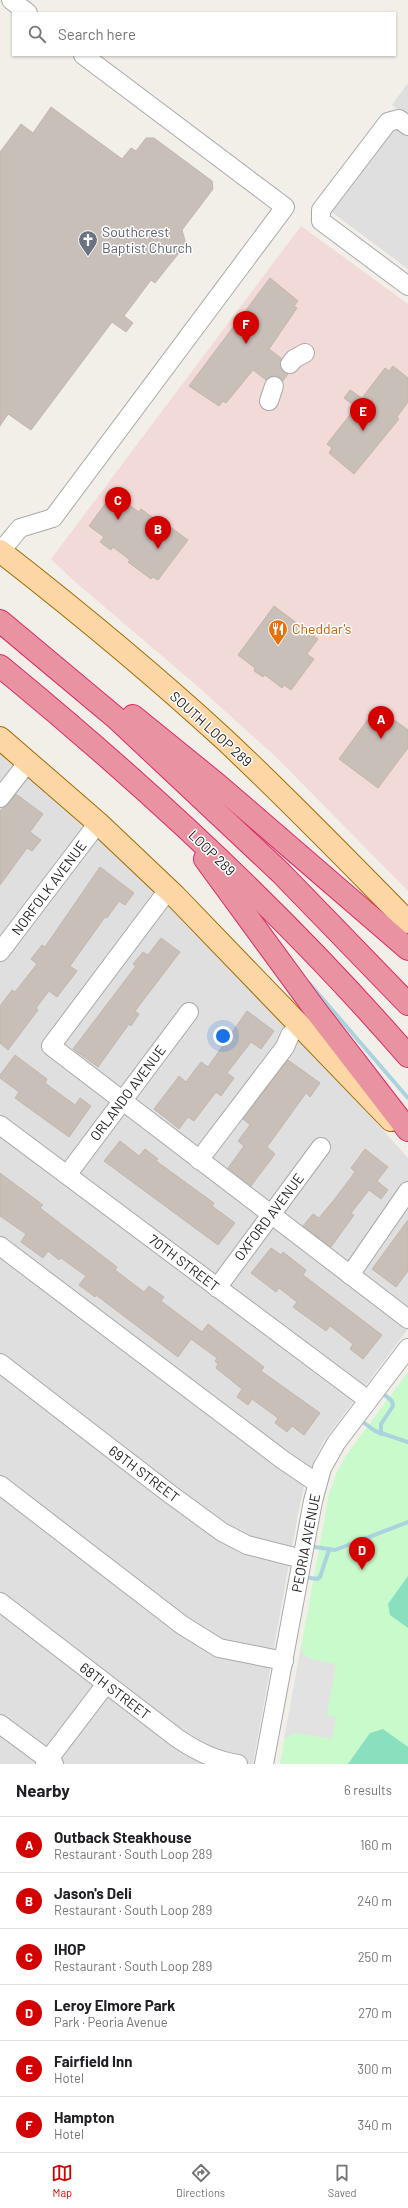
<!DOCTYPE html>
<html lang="en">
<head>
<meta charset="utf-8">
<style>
	:root { --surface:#fff; --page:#f6f6f6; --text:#202124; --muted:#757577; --line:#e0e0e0; --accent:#d40000 }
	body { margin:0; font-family:Barlow,sans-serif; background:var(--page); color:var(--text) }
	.you { position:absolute; left:223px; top:1036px; width:14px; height:14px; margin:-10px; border:3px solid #fff; border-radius:50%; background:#1a73e8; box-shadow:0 0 0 6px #1a73e833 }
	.badge { display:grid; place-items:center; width:26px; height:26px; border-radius:50%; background:var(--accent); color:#fff; font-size:13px; font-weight:700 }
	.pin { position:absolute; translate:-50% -33px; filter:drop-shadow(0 1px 2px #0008) }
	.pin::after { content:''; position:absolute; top:21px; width:14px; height:12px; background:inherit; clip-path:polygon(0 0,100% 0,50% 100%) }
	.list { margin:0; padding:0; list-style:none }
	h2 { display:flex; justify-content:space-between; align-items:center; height:52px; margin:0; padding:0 16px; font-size:17px }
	h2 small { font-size:13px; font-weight:400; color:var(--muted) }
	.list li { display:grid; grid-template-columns:26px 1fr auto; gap:12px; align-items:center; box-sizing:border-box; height:56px; padding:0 16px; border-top:1px solid var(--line) }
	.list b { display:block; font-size:15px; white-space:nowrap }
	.list p { margin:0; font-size:13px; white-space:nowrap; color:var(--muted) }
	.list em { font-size:13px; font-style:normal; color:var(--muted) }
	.icon { flex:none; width:22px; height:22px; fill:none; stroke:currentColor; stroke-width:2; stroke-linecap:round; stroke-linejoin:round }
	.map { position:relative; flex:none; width:408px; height:1764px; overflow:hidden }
	.search { position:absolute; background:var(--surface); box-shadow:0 1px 3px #0004; left:12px; right:12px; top:12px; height:44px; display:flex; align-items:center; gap:10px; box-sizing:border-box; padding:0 14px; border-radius:0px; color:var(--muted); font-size:15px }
	.sheet { height:388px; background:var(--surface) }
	nav { display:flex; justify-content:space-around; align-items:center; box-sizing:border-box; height:56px; border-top:1px solid var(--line); background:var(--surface); font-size:11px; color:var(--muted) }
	nav a { display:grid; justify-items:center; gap:2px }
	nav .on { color:var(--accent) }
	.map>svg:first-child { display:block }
	.residential { fill:#e0dfdf }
	.commercial { fill:#f2dad9 }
	.park { fill:#c8facc }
	.pitch { fill:#88e0be }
	.parking { fill:#e2e2e2 }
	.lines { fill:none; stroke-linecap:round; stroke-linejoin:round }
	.stream { stroke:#aad3df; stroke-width:4 }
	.building { fill:#c7bfb8; stroke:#c4b6ab }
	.minor-casing { stroke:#a9a9a9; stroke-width:20 }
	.major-casing { stroke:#a06b00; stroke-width:24 }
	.highway-casing { stroke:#dc2a67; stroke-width:24 }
	.minor { stroke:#fff; stroke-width:18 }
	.major { stroke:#fcd6a4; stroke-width:22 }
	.highway { stroke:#e892a2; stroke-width:22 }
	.labels { text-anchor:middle; stroke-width:3; stroke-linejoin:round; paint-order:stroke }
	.worship-label { font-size:14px; fill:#5b616d; stroke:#fff; text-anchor:start }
	.food-label { font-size:14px; fill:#c56008; stroke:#fff; text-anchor:start }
	.street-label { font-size:14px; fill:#222; stroke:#fff }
</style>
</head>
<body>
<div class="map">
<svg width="408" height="1764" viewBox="0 0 408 1764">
	<rect width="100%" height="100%" fill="#f2efe9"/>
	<!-- residential -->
	<g class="residential">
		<polygon points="408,83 408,269 329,210 404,114 392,105"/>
		<polygon points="0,754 110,849 170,905 326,1066 408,1158 408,1329 323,1442 306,1478 298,1514 253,1764 0,1764"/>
	</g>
	<!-- commercial -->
	<polygon class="commercial" points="301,226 408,304 408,891 276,757 196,685 73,580 51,559"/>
	<!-- park -->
	<polygon class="park" points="408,1372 408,1764 280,1764 329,1494 337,1472 345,1457"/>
	<!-- pitch -->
	<g class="pitch">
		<polygon points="408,1576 408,1628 390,1615 388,1604"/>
		<polygon points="383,1729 408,1747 408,1764 348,1764 370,1733"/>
	</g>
	<!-- parking -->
	<polygon class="parking" points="301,1647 304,1655 311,1659 336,1664 327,1715 336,1717 332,1739 296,1733 284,1739"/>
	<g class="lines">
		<!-- stream -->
		<g class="stream">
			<polyline points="309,983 408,1098"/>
			<polyline points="380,1391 392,1401 393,1406 381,1424 381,1434"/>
			<polyline points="359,1419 375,1431 408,1442"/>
			<polyline points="309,1546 335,1550 408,1522"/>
			<polyline points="304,1577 317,1579 320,1577 329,1550"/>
		</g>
	</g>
	<!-- building -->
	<g class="building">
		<polygon points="51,107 122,159 131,148 136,151 146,138 154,138 212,181 213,189 182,230 186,244 155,283 151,280 124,316 133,323 126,332 112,322 31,430 8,414 0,426 0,152 21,124 33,133"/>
		<polygon points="270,278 298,301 294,306 297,308 269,349 281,358 280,368 288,374 283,381 277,376 272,376 266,380 253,370 226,403 223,401 219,406 189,386"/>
		<polygon points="393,366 408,378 408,402 397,417 399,419 354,474 329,453 332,448 327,444 356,407 344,398 350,390 362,398 385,368 389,371"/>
		<polygon points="120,498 139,512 141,509 156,520 158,518 188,540 158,580 153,577 151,579 128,562 130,560 113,547 111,550 100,542 104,537 89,526 105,504 112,509"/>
		<polygon points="274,606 318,639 307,654 314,659 291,690 284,685 282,688 265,675 263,677 254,671 255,668 238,655"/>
		<polygon points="377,707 408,730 408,748 378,788 339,759"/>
		<polygon points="16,794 43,814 30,832 41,840 32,851 27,848 0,885 0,811"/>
		<polygon points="100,867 134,893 125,905 119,901 107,918 105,917 70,966 77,971 57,997 49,991 36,1008 38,1010 8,1050 0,1043 0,1006 12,990 15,992 37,964 31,959 42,945 45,947"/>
		<polygon points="161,938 180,952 135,1011 139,1014 131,1026 129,1024 98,1067 73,1049 136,966 133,964 143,952 148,955"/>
		<polygon points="247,1011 274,1031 261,1049 251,1042 227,1073 234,1078 221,1096 216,1092 194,1121 188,1117 179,1129 154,1109 179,1076 186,1082 201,1062 208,1067"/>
		<polygon points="15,1055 47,1079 45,1083 75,1105 80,1098 91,1106 69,1137 15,1098 19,1092 0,1078 0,1075"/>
		<polygon points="288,1060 320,1083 310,1097 306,1093 267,1147 275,1154 251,1186 228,1168 244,1146 238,1141 250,1125 243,1119"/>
		<polygon points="120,1141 139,1156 145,1149 158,1159 156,1161 214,1203 212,1206 235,1223 218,1245 104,1161"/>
		<polygon points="365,1149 388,1167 377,1181 388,1190 381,1199 369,1190 351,1213 354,1215 331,1247 303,1226 313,1214 319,1218 334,1200 355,1172 351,1168"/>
		<polygon points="0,1173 43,1205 40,1208 117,1267 115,1270 144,1292 149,1286 164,1297 161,1301 202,1332 208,1324 264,1367 261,1371 320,1413 304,1435 292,1426 287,1432 275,1423 278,1418 252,1399 248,1405 237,1397 242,1389 216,1368 218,1364 215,1361 217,1358 191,1339 178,1357 96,1295 95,1297 79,1285 86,1276 61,1258 59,1260 48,1251 43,1258 21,1242 26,1234 0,1216"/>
		<polygon points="408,1220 408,1271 396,1287 372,1269"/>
		<polygon points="271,1248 281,1255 283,1252 306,1270 303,1275 382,1335 363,1359 350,1349 353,1344 330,1326 326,1331 293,1307 297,1302 279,1288 276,1292 251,1273"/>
	</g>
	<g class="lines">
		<defs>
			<g id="minor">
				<polyline points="11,0 28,13"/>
				<polyline points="408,126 399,119 388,122 321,210 321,221 408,286"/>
				<polyline points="290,364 294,359 305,353"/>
				<polyline points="269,401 274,386"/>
				<polyline points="1,551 20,528 53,518 285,207 83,55"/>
				<polyline points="0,798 28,762"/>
				<polyline points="168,890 51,1046 408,1319"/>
				<polyline points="0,952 98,823"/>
				<polyline points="0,1125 368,1400"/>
				<polyline points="199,1160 285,1047 290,1035 299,1026"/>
				<polyline points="67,1175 189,1012"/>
				<polyline points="0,1246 283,1460 317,1483"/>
				<polyline points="350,1275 408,1191"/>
				<polyline points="217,1288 321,1147"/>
				<polyline points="0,1363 170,1494 222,1532 247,1545 302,1559"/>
				<polyline points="0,1485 182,1625 219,1648 284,1661"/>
				<path d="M0 1602 177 1738C196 1751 216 1761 238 1764"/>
				<polyline points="0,1724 54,1764"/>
				<polyline points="45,1764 106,1684"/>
				<polyline points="264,1764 313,1501 322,1468 336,1443 408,1348"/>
			</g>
			<g id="major">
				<path d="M0 551C77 611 152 673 224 739 287 798 347 860 408 922"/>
				<polyline points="0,738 98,823 175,896 391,1120"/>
			</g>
			<g id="highway">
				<polyline points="0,621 116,718 281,873 408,1004"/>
				<path d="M0 666C145 785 285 914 408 1056"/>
				<polyline points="133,716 218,785 408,949"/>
				<polyline points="205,859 317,1012 408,1130"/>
			</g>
		</defs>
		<!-- minor casing -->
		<use href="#minor" class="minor-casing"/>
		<!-- major casing -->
		<use href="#major" class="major-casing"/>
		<!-- highway casing -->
		<use href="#highway" class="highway-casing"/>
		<!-- minor -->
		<use href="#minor" class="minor"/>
		<!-- major -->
		<use href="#major" class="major"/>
		<!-- highway -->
		<use href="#highway" class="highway"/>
	</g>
	<!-- icons -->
	<defs>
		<symbol id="church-pin" viewBox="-11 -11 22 30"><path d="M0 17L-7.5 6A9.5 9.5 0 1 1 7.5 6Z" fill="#6b7280" stroke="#fff"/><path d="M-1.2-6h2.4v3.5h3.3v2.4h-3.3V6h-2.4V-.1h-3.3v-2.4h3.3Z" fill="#fff"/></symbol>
		<symbol id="restaurant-pin" viewBox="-11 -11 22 30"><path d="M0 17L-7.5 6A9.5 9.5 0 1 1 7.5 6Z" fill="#e8710a" stroke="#fff"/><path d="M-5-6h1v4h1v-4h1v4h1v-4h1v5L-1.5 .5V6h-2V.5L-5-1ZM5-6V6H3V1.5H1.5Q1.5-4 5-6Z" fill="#fff"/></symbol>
	</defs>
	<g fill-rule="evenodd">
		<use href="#church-pin" x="77" y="229" width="22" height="30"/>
		<use href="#restaurant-pin" x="267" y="618" width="22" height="30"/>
	</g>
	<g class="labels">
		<!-- worship labels -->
		<g class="worship-label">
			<text x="102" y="237">Southcrest<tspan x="102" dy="16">Baptist Church</tspan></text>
		</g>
		<!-- food labels -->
		<g class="food-label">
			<text x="292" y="634">Cheddar's</text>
		</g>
		<!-- street labels -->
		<g class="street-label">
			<text transform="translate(211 729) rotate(42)" y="5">SOUTH LOOP 289</text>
			<text transform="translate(212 853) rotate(44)" y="5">LOOP 289</text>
			<text transform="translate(49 888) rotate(-53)" y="5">NORFOLK AVENUE</text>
			<text transform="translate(128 1093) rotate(-53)" y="5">ORLANDO AVENUE</text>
			<text transform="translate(269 1217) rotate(-53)" y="5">OXFORD AVENUE</text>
			<text transform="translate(184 1263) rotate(37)" y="5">70TH STREET</text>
			<text transform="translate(144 1474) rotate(37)" y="5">69TH STREET</text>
			<text transform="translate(306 1543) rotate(-79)" y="5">PEORIA AVENUE</text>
			<text transform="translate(115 1691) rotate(37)" y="5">68TH STREET</text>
		</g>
	</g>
</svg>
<div class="you"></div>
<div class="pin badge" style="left:381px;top:739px">A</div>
<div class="pin badge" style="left:158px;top:549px">B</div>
<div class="pin badge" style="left:118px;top:520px">C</div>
<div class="pin badge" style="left:362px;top:1570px">D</div>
<div class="pin badge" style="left:363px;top:431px">E</div>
<div class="pin badge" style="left:246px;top:344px">F</div>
<div class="search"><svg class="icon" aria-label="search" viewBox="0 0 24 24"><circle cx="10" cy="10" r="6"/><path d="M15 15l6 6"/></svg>Search here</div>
</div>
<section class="sheet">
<h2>Nearby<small>6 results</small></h2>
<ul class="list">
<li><span class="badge">A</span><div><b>Outback Steakhouse</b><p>Restaurant · South Loop 289</p></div><em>160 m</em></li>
<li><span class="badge">B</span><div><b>Jason's Deli</b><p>Restaurant · South Loop 289</p></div><em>240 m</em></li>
<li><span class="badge">C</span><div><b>IHOP</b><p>Restaurant · South Loop 289</p></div><em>250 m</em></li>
<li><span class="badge">D</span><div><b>Leroy Elmore Park</b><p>Park · Peoria Avenue</p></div><em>270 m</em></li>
<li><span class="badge">E</span><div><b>Fairfield Inn</b><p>Hotel</p></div><em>300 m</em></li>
<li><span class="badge">F</span><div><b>Hampton</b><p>Hotel</p></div><em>340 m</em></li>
</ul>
</section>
<nav>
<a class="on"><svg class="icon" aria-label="map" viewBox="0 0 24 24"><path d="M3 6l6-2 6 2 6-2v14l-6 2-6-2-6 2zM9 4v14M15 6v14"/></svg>Map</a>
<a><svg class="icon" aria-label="directions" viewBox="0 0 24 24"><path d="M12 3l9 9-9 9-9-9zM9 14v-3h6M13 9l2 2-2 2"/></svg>Directions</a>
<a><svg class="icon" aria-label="saved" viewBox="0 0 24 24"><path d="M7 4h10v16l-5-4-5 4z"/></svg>Saved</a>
</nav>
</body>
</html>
